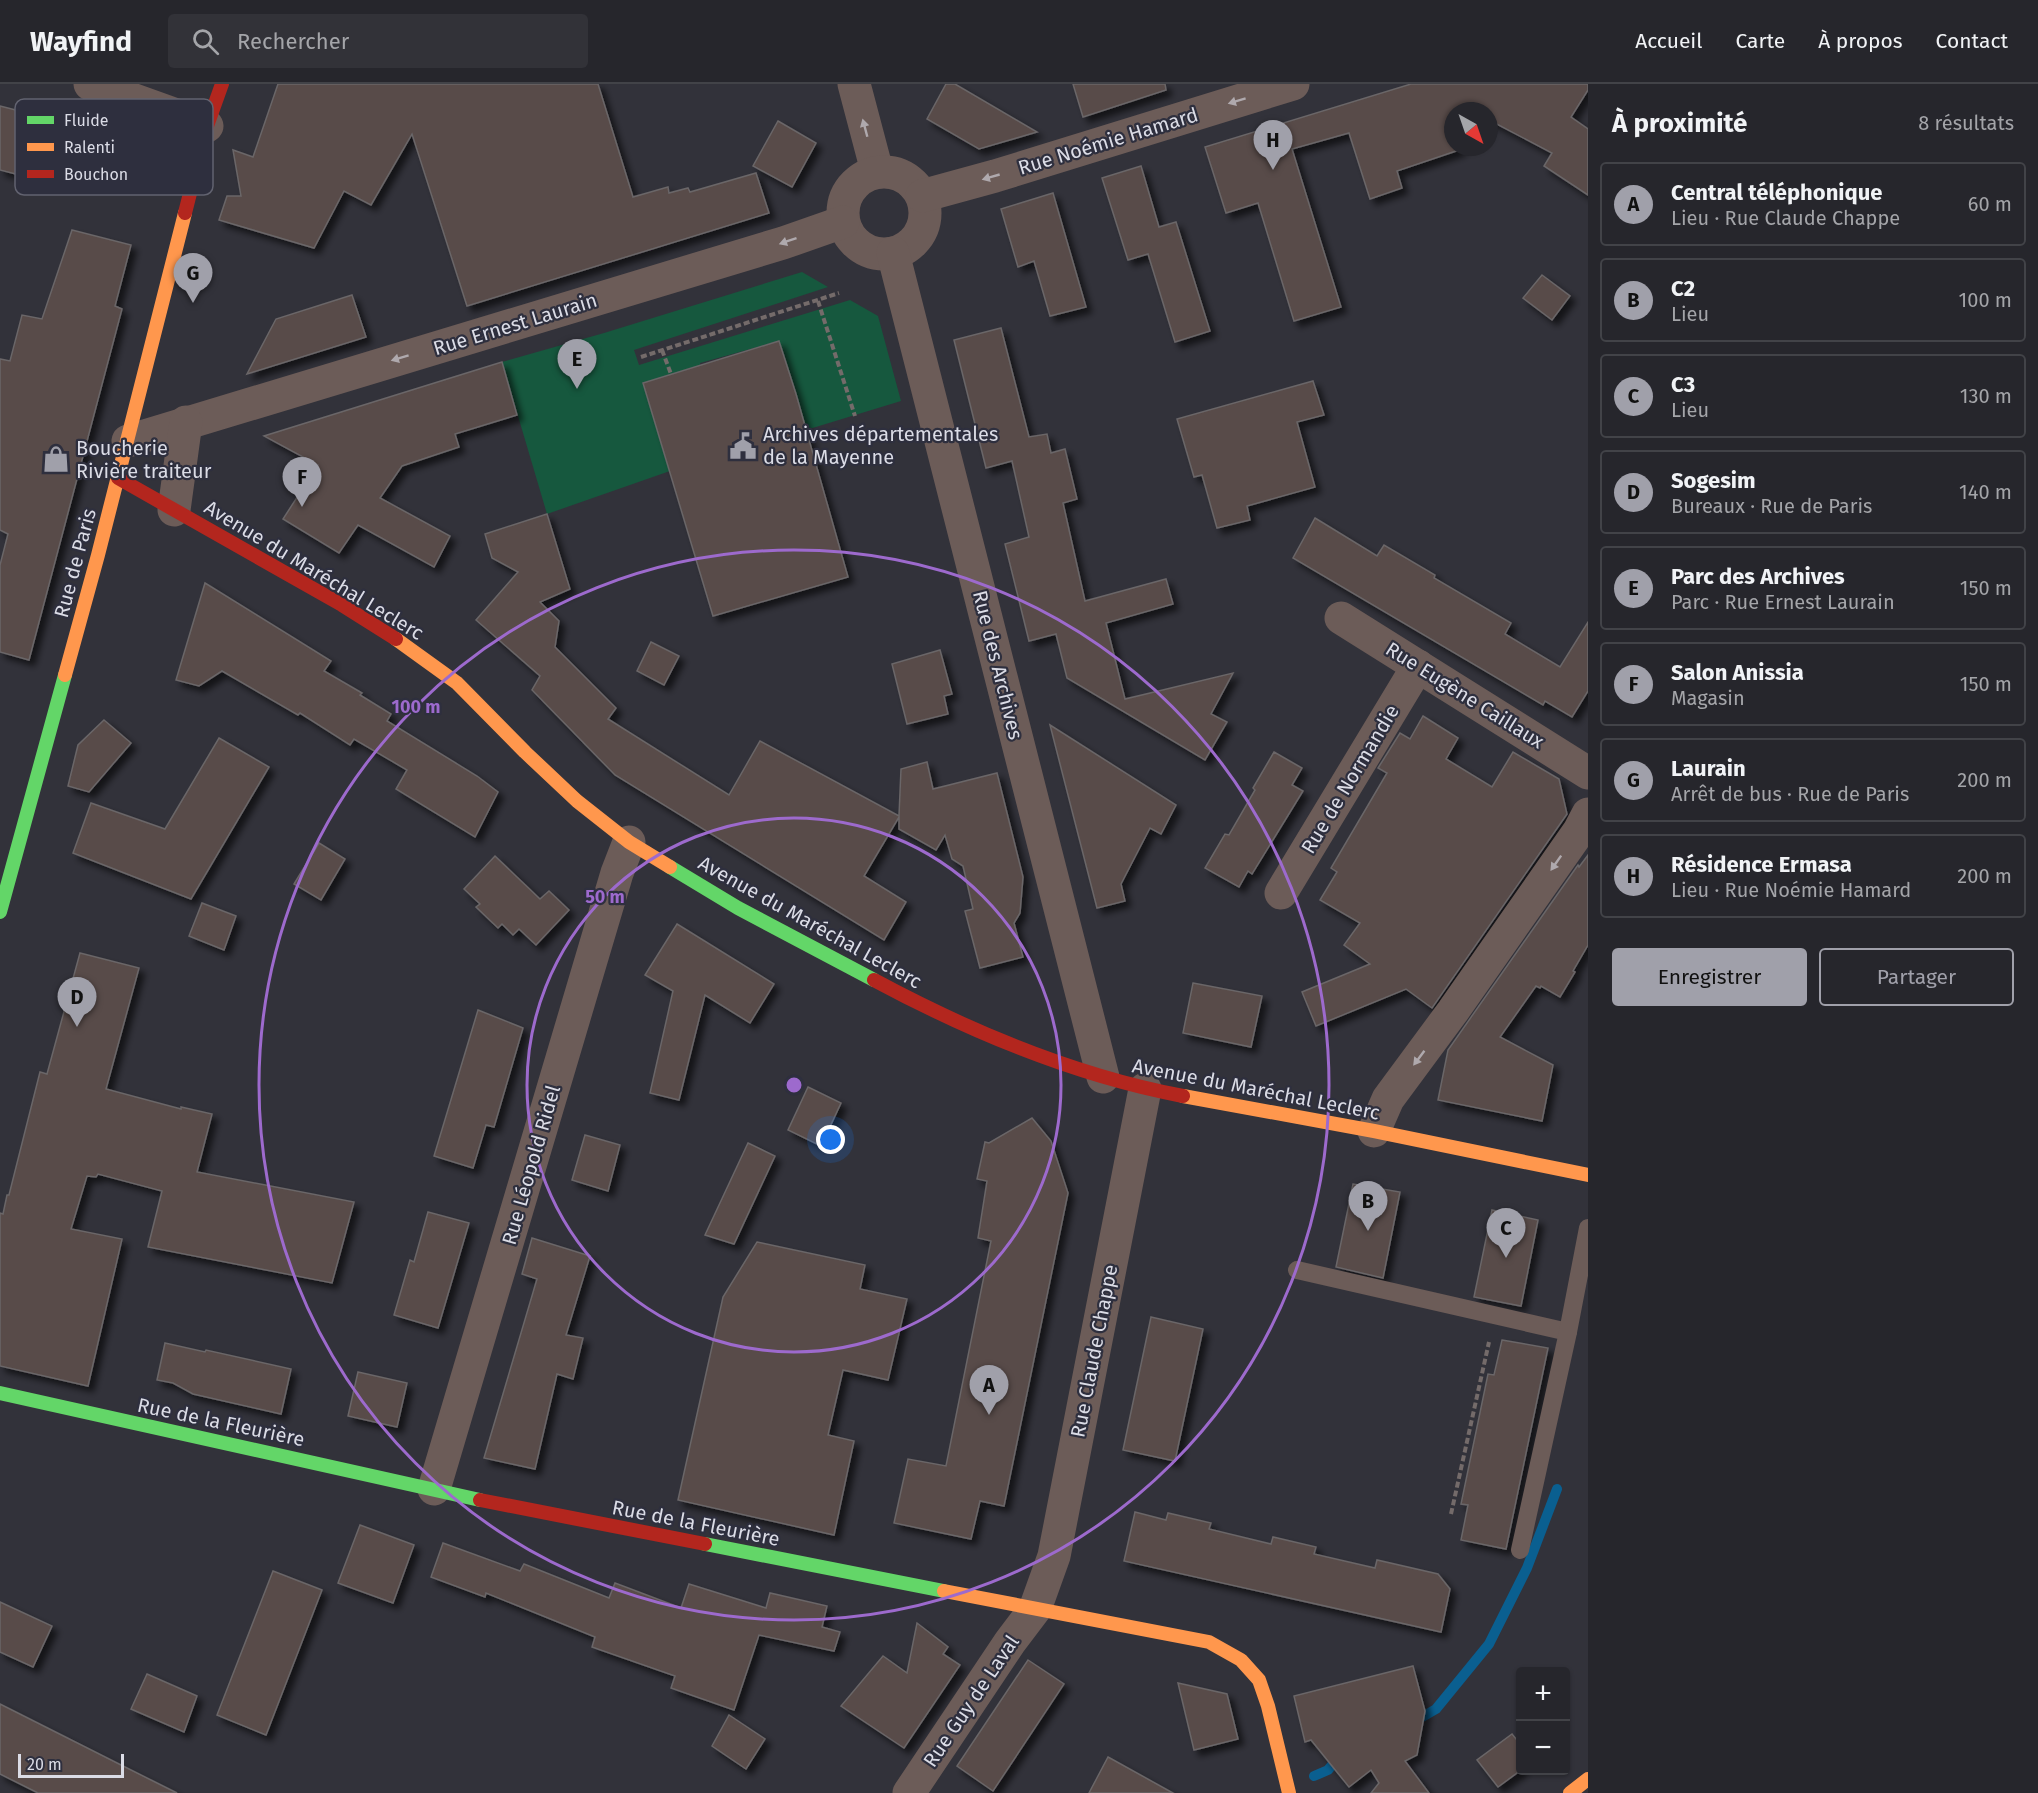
<!DOCTYPE html>
<html lang="fr">
<head>
<meta charset="utf-8">
<style>
	:root { --surface:#26262c; --page:#323238; --text:#f1f3f6; --muted:#a4a5a9; --line:#424348; --accent:#a0a0aa }
	body { margin:0; font-family:"Fira Sans",sans-serif; background:var(--page); color:var(--text) }
	.controls { position:absolute; right:18px; bottom:18px; display:grid; overflow:hidden; border-radius:6px; box-shadow:0 2px 4px #0004 }
	.controls button { width:54px; height:54px; display:grid; place-items:center; padding:0; border:0; border-bottom:2px solid var(--line); background:var(--surface); color:var(--text); font:30px sans-serif }
	.compass { position:absolute; left:1444px; top:18px; width:54px; height:54px; border-radius:50%; background:var(--surface); box-shadow:0 2px 4px #0004; rotate:140deg }
	.scale { position:absolute; left:18px; bottom:15px; width:106px; box-sizing:border-box; padding-left:6px; border:3px solid #dbdce6; border-top:0; font-size:16px; line-height:21px; white-space:nowrap; color:#dbdce6; -webkit-text-stroke:4px #2e2f3e; paint-order:stroke }
	.you { position:absolute; left:831px; top:1056px; width:21px; height:21px; margin:-15px; border:4px solid #fff; border-radius:50%; background:#1a73e8; box-shadow:0 0 0 9px #1a73e833 }
	.badge { display:grid; place-items:center; width:39px; height:39px; border-radius:50%; background:var(--accent); color:#111; font-size:20px; font-weight:700 }
	.pin { position:absolute; translate:-50% -50px; filter:drop-shadow(0 2px 3px #0008) }
	.pin::after { content:''; position:absolute; top:32px; width:21px; height:18px; background:inherit; clip-path:polygon(0 0,100% 0,50% 100%) }
	.list { margin:0; padding:0; list-style:none }
	h2 { display:flex; justify-content:space-between; align-items:center; height:78px; margin:0; padding:0 24px; font-size:26px }
	h2 small { font-size:20px; font-weight:400; color:var(--muted) }
	.list li { display:grid; grid-template-columns:39px 1fr auto; gap:18px; align-items:center; box-sizing:border-box; height:84px; margin:0 12px 12px; padding:0 12px; border:2px solid var(--line); border-radius:6px }
	.list b { display:block; font-size:22px; white-space:nowrap }
	.list p { margin:0; font-size:20px; white-space:nowrap; color:var(--muted) }
	.list em { font-size:20px; font-style:normal; color:var(--muted) }
	.actions { display:flex; gap:12px; padding:18px 24px }
	.actions a { flex:1; padding:14px 0; border:2px solid var(--accent); border-radius:6px; text-align:center; font-size:21px; color:var(--accent) }
	.actions .main { background:var(--accent); color:#111 }
	.icon { flex:none; width:33px; height:33px; fill:none; stroke:currentColor; stroke-width:2; stroke-linecap:round; stroke-linejoin:round }
	.map { position:relative; flex:none; width:1588px; height:1709px; overflow:hidden }
	header { display:flex; align-items:center; gap:36px; box-sizing:border-box; height:84px; padding:0 30px; background:var(--surface); border-bottom:2px solid var(--line) }
	header strong { font-size:28px }
	nav { display:flex; gap:33px; margin-inline-start:auto; font-size:21px }
	.search { width:420px; height:54px; background:var(--page); display:flex; align-items:center; gap:15px; box-sizing:border-box; padding:0 21px; border-radius:6px; color:var(--muted); font-size:22px }
	main { display:flex }
	aside { flex:1; background:var(--surface) }
	.map>svg:first-child { display:block }
	.green { fill:#16583e }
	.lines { fill:none; stroke-linecap:round; stroke-linejoin:round }
	.stream { stroke:#0a5f90; stroke-width:10 }
	.building { fill:#584b48; stroke:#6a6668; stroke-width:1.5; filter:url(#shadow) }
	.path { stroke:#746b6a; stroke-width:4; stroke-dasharray:6 3; stroke-linecap:butt }
	.lane { stroke:#6c5c58; stroke-width:18 }
	.street { stroke:#6c5c58; stroke-width:33 }
	.fast { stroke:#63d668; stroke-width:14 }
	.slow { stroke:#ff974d; stroke-width:14 }
	.jam { stroke:#b3261e; stroke-width:14 }
	.oneway { fill:#afa9ad }
	.ring { fill:none; stroke:#9d6acd; stroke-width:3 }
	.labels { text-anchor:middle; stroke-width:4.5; stroke-linejoin:round; paint-order:stroke }
	.street-label { font-size:20px; fill:#dbdce6; stroke:#2e2f3e }
	.poi-label { font-size:20px; fill:#dbdce6; stroke:#2e2f3e; text-anchor:start }
	.key { fill:#2e2f3e; stroke:#626370; stroke-width:1.5 }
	.key-label { font-size:16px; fill:#dbdce6 }
	.centre { fill:#9d6acd; stroke:#2e2f3e; stroke-width:3 }
	.ring-label { font-size:18px; text-anchor:middle; font-weight:bold; fill:#9d6acd; stroke:#2e2f3e; stroke-width:4.5; stroke-linejoin:round; paint-order:stroke }
</style>
</head>
<body>
<header>
<strong>Wayfind</strong>
<div class="search"><svg class="icon" aria-label="search" viewBox="0 0 24 24"><circle cx="10" cy="10" r="6"/><path d="M15 15l6 6"/></svg>Rechercher</div>
<nav><a>Accueil</a><a>Carte</a><a>À propos</a><a>Contact</a></nav>
</header>
<main>
<div class="map">
<svg width="1588" height="1709" viewBox="0 0 1588 1709">
	<defs>
		<filter id="shadow"><feDropShadow dx="5.5" dy="5.5" stdDeviation="3" flood-color="#0009"/></filter>
	</defs>
	<rect width="100%" height="100%" fill="#32323a"/>
	<!-- green -->
	<polygon class="green" points="802,188 828,203 634,266 639,281 850,216 878,232 901,317 806,346 779,257 700,279 700,282 643,299 670,387 547,430 502,278 604,249"/>
	<g class="lines">
		<!-- stream -->
		<g class="stream">
			<polyline points="1412,1639 1436,1625 1489,1560 1527,1484 1557,1405"/>
			<polyline points="1314,1692 1328,1686 1341,1670"/>
		</g>
	</g>
	<!-- building -->
	<g class="building">
		<polygon points="278,0 598,0 633,113 668,103 669,109 688,104 690,108 756,89 769,129 467,222 412,50 371,121 344,107 314,164 219,136 227,112 241,112 233,66 253,73"/>
		<polygon points="946,0 955,0 1037,48 979,65 927,35"/>
		<polygon points="1073,0 1165,0 1166,6 1083,33"/>
		<polygon points="1411,0 1588,0 1588,6 1571,33 1588,45 1588,111 1544,82 1552,69 1489,36 1489,27 1453,27 1453,63 1461,63 1459,66 1397,87 1402,104 1370,115 1349,49 1292,65 1341,223 1294,237 1258,119 1226,129 1205,63"/>
		<polygon points="0,22 51,35 43,97 0,86"/>
		<polygon points="778,37 816,59 792,103 753,82"/>
		<polygon points="1141,82 1159,143 1176,138 1210,247 1175,258 1148,170 1128,176 1102,94"/>
		<polygon points="1053,109 1086,223 1050,232 1034,177 1018,183 1001,125"/>
		<polygon points="72,146 131,161 115,222 122,225 29,576 0,568 0,481 8,450 0,446 0,275 10,277 22,231 42,235"/>
		<polygon points="1542,191 1570,212 1552,236 1523,214"/>
		<polygon points="352,211 366,253 247,290 276,235"/>
		<polygon points="1001,244 1029,353 1047,350 1051,369 1065,365 1077,415 1063,419 1085,517 1166,495 1173,520 1106,539 1125,615 1233,589 1211,630 1227,638 1205,676 1067,594 1056,550 1029,557 1005,460 1029,453 1012,377 986,384 954,256"/>
		<polygon points="779,257 796,310 848,493 713,532 643,299"/>
		<polygon points="502,278 517,331 455,350 459,363 402,382 380,414 450,452 434,483 358,441 339,469 283,435 318,381 264,352"/>
		<polygon points="1313,297 1324,331 1297,338 1315,403 1247,422 1250,436 1217,444 1202,391 1194,393 1177,335"/>
		<polygon points="547,430 570,505 540,518 559,537 555,563 616,624 608,635 729,711 760,657 899,732 901,685 927,678 933,705 997,689 1023,793 1020,829 1014,839 1023,873 980,884 965,827 973,825 963,782 952,775 945,751 936,766 899,745 899,733 864,792 906,818 884,856 615,691 532,606 540,592 476,536 518,488 492,474 485,450"/>
		<polygon points="1315,434 1377,472 1384,461 1435,491 1434,494 1511,539 1505,550 1560,583 1588,538 1588,607 1572,633 1545,617 1543,621 1293,474"/>
		<polygon points="205,499 331,577 324,587 362,609 360,611 391,630 387,637 477,692 498,708 475,753 396,705 407,686 354,655 350,661 300,629 298,631 222,587 199,602 176,596"/>
		<polygon points="651,558 679,572 664,601 637,587"/>
		<polygon points="940,566 952,610 944,612 948,630 907,640 892,580"/>
		<polygon points="1423,632 1458,654 1446,675 1492,703 1513,668 1559,695 1567,730 1432,924 1406,905 1316,942 1302,908 1370,880 1344,861 1360,839 1320,816 1337,788 1331,784 1387,689 1378,684 1400,649 1410,655"/>
		<polygon points="104,636 131,659 89,708 68,702 78,661"/>
		<polygon points="1050,641 1176,721 1161,750 1150,744 1121,800 1125,817 1097,824"/>
		<polygon points="219,654 269,683 191,815 73,769 91,719 165,745"/>
		<polygon points="1274,668 1302,684 1292,701 1303,707 1252,790 1248,787 1239,803 1205,784 1225,750 1229,751 1255,706 1253,704"/>
		<polygon points="319,759 345,775 321,816 294,800"/>
		<polygon points="1588,771 1588,861 1573,887 1575,888 1560,913 1541,902 1540,904 1536,902 1500,953 1553,981 1542,1037 1438,1016 1448,966 1578,781 1579,783"/>
		<polygon points="495,772 540,815 549,807 569,826 536,861 519,845 513,851 502,840 498,844 476,823 480,820 464,805"/>
		<polygon points="202,819 236,832 224,866 189,852"/>
		<polygon points="677,840 774,900 750,939 705,911 679,1016 650,1009 673,907 645,891"/>
		<polygon points="80,869 139,884 106,1005 181,1025 181,1023 212,1030 197,1088 354,1118 332,1199 148,1163 162,1107 98,1090 96,1093 87,1092 71,1145 122,1155 88,1302 0,1282 0,1129 3,1130 7,1111 9,1111 40,988 47,990"/>
		<polygon points="1193,899 1262,912 1251,963 1183,949"/>
		<polygon points="478,926 523,944 494,1043 486,1041 473,1084 434,1072"/>
		<polygon points="808,1003 841,1019 821,1062 788,1046"/>
		<polygon points="1032,1034 1051,1057 1068,1109 1004,1422 980,1417 971,1455 894,1439 908,1375 946,1382 991,1157 978,1154 987,1097 977,1095 985,1058 989,1059"/>
		<polygon points="585,1051 620,1061 608,1107 572,1096"/>
		<polygon points="748,1059 775,1072 734,1160 705,1151"/>
		<polygon points="1353,1100 1400,1108 1383,1194 1336,1183"/>
		<polygon points="1492,1126 1538,1136 1521,1222 1474,1213"/>
		<polygon points="428,1128 469,1139 438,1244 394,1231 410,1176 414,1178"/>
		<polygon points="532,1154 590,1172 566,1251 583,1254 573,1295 557,1290 535,1385 484,1374 537,1195 522,1190"/>
		<polygon points="757,1158 865,1181 860,1205 907,1215 888,1296 843,1286 828,1351 854,1357 834,1451 678,1416 723,1213"/>
		<polygon points="1151,1233 1203,1245 1175,1377 1123,1366"/>
		<polygon points="1502,1256 1548,1264 1506,1465 1461,1456 1468,1421 1461,1420 1488,1290 1494,1291"/>
		<polygon points="165,1259 205,1268 206,1266 291,1285 281,1330 193,1310 173,1299 157,1296"/>
		<polygon points="358,1288 407,1299 397,1343 348,1332"/>
		<polygon points="1135,1428 1166,1436 1168,1429 1211,1439 1209,1445 1271,1460 1273,1453 1316,1463 1314,1470 1375,1484 1377,1476 1438,1490 1450,1505 1441,1548 1124,1477"/>
		<polygon points="360,1441 414,1461 393,1519 338,1499"/>
		<polygon points="443,1459 520,1487 524,1480 609,1514 615,1499 681,1524 689,1500 766,1524 770,1509 827,1522 822,1543 840,1548 834,1567 759,1551 734,1626 671,1604 675,1592 592,1563 595,1553 486,1509 485,1513 431,1493"/>
		<polygon points="273,1487 322,1506 266,1651 217,1631"/>
		<polygon points="0,1518 52,1542 33,1583 0,1568"/>
		<polygon points="917,1539 948,1563 943,1570 960,1581 904,1664 841,1622 883,1572 907,1589"/>
		<polygon points="1028,1576 1064,1600 993,1707 957,1682"/>
		<polygon points="1413,1582 1425,1627 1417,1671 1405,1677 1429,1709 1371,1709 1379,1699 1371,1686 1349,1703 1311,1656 1305,1658 1294,1612"/>
		<polygon points="147,1590 197,1612 184,1648 131,1625"/>
		<polygon points="1178,1599 1227,1610 1238,1655 1194,1666"/>
		<polygon points="0,1620 121,1681 177,1709 38,1709 0,1690"/>
		<polygon points="729,1631 765,1655 746,1685 712,1662"/>
		<polygon points="1512,1650 1521,1661 1521,1686 1498,1703 1477,1676"/>
		<polygon points="1108,1673 1173,1709 1089,1709"/>
	</g>
	<g class="lines">
		<!-- path -->
		<g class="path">
			<polyline points="818,217 855,332"/>
			<polyline points="662,266 671,290"/>
			<polyline points="641,273 839,209"/>
			<polyline points="1451,1430 1489,1258"/>
		</g>
		<!-- lane -->
		<g class="lane">
			<polyline points="1297,1186 1568,1248"/>
			<polyline points="1520,1466 1568,1248 1588,1144"/>
		</g>
		<!-- street -->
		<g class="street">
			<polyline points="90,0 207,42"/>
			<polyline points="854,0 877,87"/>
			<circle cx="884" cy="129" r="41"/>
			<polyline points="922,112 995,92 1293,0"/>
			<polyline points="893,169 1103,993"/>
			<polyline points="128,357 783,159 843,138"/>
			<polyline points="174,426 186,338"/>
			<polyline points="1341,534 1588,689"/>
			<polyline points="1281,809 1418,582"/>
			<polyline points="1374,1047 1388,1015 1453,927 1579,747 1588,730"/>
			<polyline points="434,1405 617,789 629,758"/>
			<polyline points="909,1709 1010,1558 1035,1525 1054,1472 1145,1005"/>
		</g>
		<!-- fast -->
		<g class="fast">
			<polyline points="670,783 738,824 874,896"/>
			<polyline points="0,828 65,591"/>
			<polyline points="0,1309 480,1416"/>
			<polyline points="705,1460 944,1507"/>
		</g>
		<!-- slow -->
		<g class="slow">
			<polyline points="396,555 457,599 525,668 577,717 629,758 670,783"/>
			<polyline points="65,591 98,471 185,129"/>
			<polyline points="1183,1012 1374,1047 1588,1091"/>
			<polyline points="944,1507 1209,1558 1241,1576 1259,1596 1268,1622 1289,1709"/>
			<polyline points="1570,1709 1588,1695"/>
		</g>
		<!-- jam -->
		<g class="jam">
			<polyline points="185,129 207,42 222,0"/>
			<polyline points="118,394 342,521 396,555"/>
			<path d="M874 896C969 947 1076 992 1183 1012"/>
			<polyline points="480,1416 705,1460"/>
		</g>
	</g>
	<!-- one-way arrows -->
	<defs><path id="oneway-solid" d="M-6-.8H1V-3.2L6.5 0L1 3.2V.8H-6Z" transform="scale(1.5)"/></defs>
	<g class="oneway">
		<use href="#oneway-solid" transform="translate(1237 17) rotate(163)"/>
		<use href="#oneway-solid" transform="translate(865 44) rotate(-105)"/>
		<use href="#oneway-solid" transform="translate(991 93) rotate(164)"/>
		<use href="#oneway-solid" transform="translate(788 157) rotate(161)"/>
		<use href="#oneway-solid" transform="translate(400 274) rotate(163)"/>
		<use href="#oneway-solid" transform="translate(1556 779) rotate(125)"/>
		<use href="#oneway-solid" transform="translate(1419 974) rotate(127)"/>
	</g>
	<!-- distance rings -->
	<g class="ring">
		<circle cx="794" cy="1001" r="267"/>
		<circle cx="794" cy="1001" r="535"/>
	</g>
	<!-- icons -->
	<defs>
		<symbol id="civic-bare" viewBox="-9 -9 18 18"><path d="M-.6-6.5H3V-4.5H.6V-3L4-1V1h2V6H-6V1h2V-1L-.6-3ZM-1.2 2.5V6h2.4V2.5Z" fill="#a0a0aa" stroke="#2e2f3e" stroke-width="2.5" paint-order="stroke"/></symbol>
		<symbol id="shop-bare" viewBox="-9 -9 18 18"><path d="M-5-2.5h2.3a2.7 3.5 0 0 1 5.4 0H5L5.5 6h-11ZM-1.5-2.5h3a1.5 2.3 0 0 0-3 0Z" fill="#a0a0aa" stroke="#2e2f3e" stroke-width="2.5" paint-order="stroke"/></symbol>
	</defs>
	<g fill-rule="evenodd">
		<use href="#civic-bare" x="724" y="343" width="38" height="38"/>
		<use href="#shop-bare" x="37" y="356" width="38" height="38"/>
	</g>
	<g class="labels">
		<!-- street labels -->
		<g class="street-label">
			<text transform="translate(1108 57) rotate(-17)" y="7">Rue Noémie Hamard</text>
			<text transform="translate(515 240) rotate(-17)" y="7">Rue Ernest Laurain</text>
			<text transform="translate(75 479) rotate(-75)" y="7">Rue de Paris</text>
			<text transform="translate(314 486) rotate(31)" y="7">Avenue du Maréchal Leclerc</text>
			<text transform="translate(998 581) rotate(76)" y="7">Rue des Archives</text>
			<text transform="translate(1465 611) rotate(32)" y="7">Rue Eugène Caillaux</text>
			<text transform="translate(1350 695) rotate(-59)" y="7">Rue de Normandie</text>
			<text transform="translate(810 838) rotate(29)" y="7">Avenue du Maréchal Leclerc</text>
			<text transform="translate(1256 1005) rotate(11)" y="7">Avenue du Maréchal Leclerc</text>
			<text transform="translate(531 1081) rotate(-74)" y="7">Rue Léopold Ridel</text>
			<text transform="translate(1094 1267) rotate(-79)" y="7">Rue Claude Chappe</text>
			<text transform="translate(221 1338) rotate(12)" y="7">Rue de la Fleurière</text>
			<text transform="translate(696 1439) rotate(11)" y="7">Rue de la Fleurière</text>
			<text transform="translate(971 1617) rotate(-56)" y="7">Rue Guy de Laval</text>
		</g>
		<!-- poi labels -->
		<g class="poi-label">
			<text x="763" y="357">Archives départementales<tspan x="763" dy="23">de la Mayenne</tspan></text>
			<text x="76" y="371">Boucherie<tspan x="76" dy="23">Rivière traiteur</tspan></text>
		</g>
	</g>
	<!-- legend -->
	<rect x="15" y="15" width="198" height="96" rx="9" class="key"/>
	<rect x="27" y="32" width="27" height="8" fill="#63d668"/>
	<rect x="27" y="59" width="27" height="8" fill="#ff974d"/>
	<rect x="27" y="86" width="27" height="8" fill="#b3261e"/>
	<g class="key-label">
		<text x="64" y="42">Fluide</text>
		<text x="64" y="69">Ralenti</text>
		<text x="64" y="96">Bouchon</text>
	</g>
	<circle cx="794" cy="1001" r="9" class="centre"/>
	<g class="ring-label">
		<text x="416" y="629">100 m</text>
		<text x="605" y="819">50 m</text>
	</g>
</svg>
<div class="controls">
<button>+</button>
<button>−</button>
</div>
<svg class="compass" viewBox="-18 -18 36 36"><path d="M0-13l5 13h-10z" fill="#e53935"/><path d="M0 13l5-13h-10z" fill="#a4a5a9"/></svg>
<div class="scale">20 m</div>
<div class="you"></div>
<div class="pin badge" style="left:989px;top:1331px">A</div>
<div class="pin badge" style="left:1368px;top:1147px">B</div>
<div class="pin badge" style="left:1506px;top:1174px">C</div>
<div class="pin badge" style="left:77px;top:943px">D</div>
<div class="pin badge" style="left:577px;top:305px">E</div>
<div class="pin badge" style="left:302px;top:423px">F</div>
<div class="pin badge" style="left:193px;top:219px">G</div>
<div class="pin badge" style="left:1273px;top:86px">H</div>
</div>
<aside>
<h2>À proximité<small>8 résultats</small></h2>
<ul class="list">
<li><span class="badge">A</span><div><b>Central téléphonique</b><p>Lieu · Rue Claude Chappe</p></div><em>60 m</em></li>
<li><span class="badge">B</span><div><b>C2</b><p>Lieu</p></div><em>100 m</em></li>
<li><span class="badge">C</span><div><b>C3</b><p>Lieu</p></div><em>130 m</em></li>
<li><span class="badge">D</span><div><b>Sogesim</b><p>Bureaux · Rue de Paris</p></div><em>140 m</em></li>
<li><span class="badge">E</span><div><b>Parc des Archives</b><p>Parc · Rue Ernest Laurain</p></div><em>150 m</em></li>
<li><span class="badge">F</span><div><b>Salon Anissia</b><p>Magasin</p></div><em>150 m</em></li>
<li><span class="badge">G</span><div><b>Laurain</b><p>Arrêt de bus · Rue de Paris</p></div><em>200 m</em></li>
<li><span class="badge">H</span><div><b>Résidence Ermasa</b><p>Lieu · Rue Noémie Hamard</p></div><em>200 m</em></li>
</ul>
<div class="actions"><a class="main">Enregistrer</a><a>Partager</a></div>
</aside>
</main>
</body>
</html>
